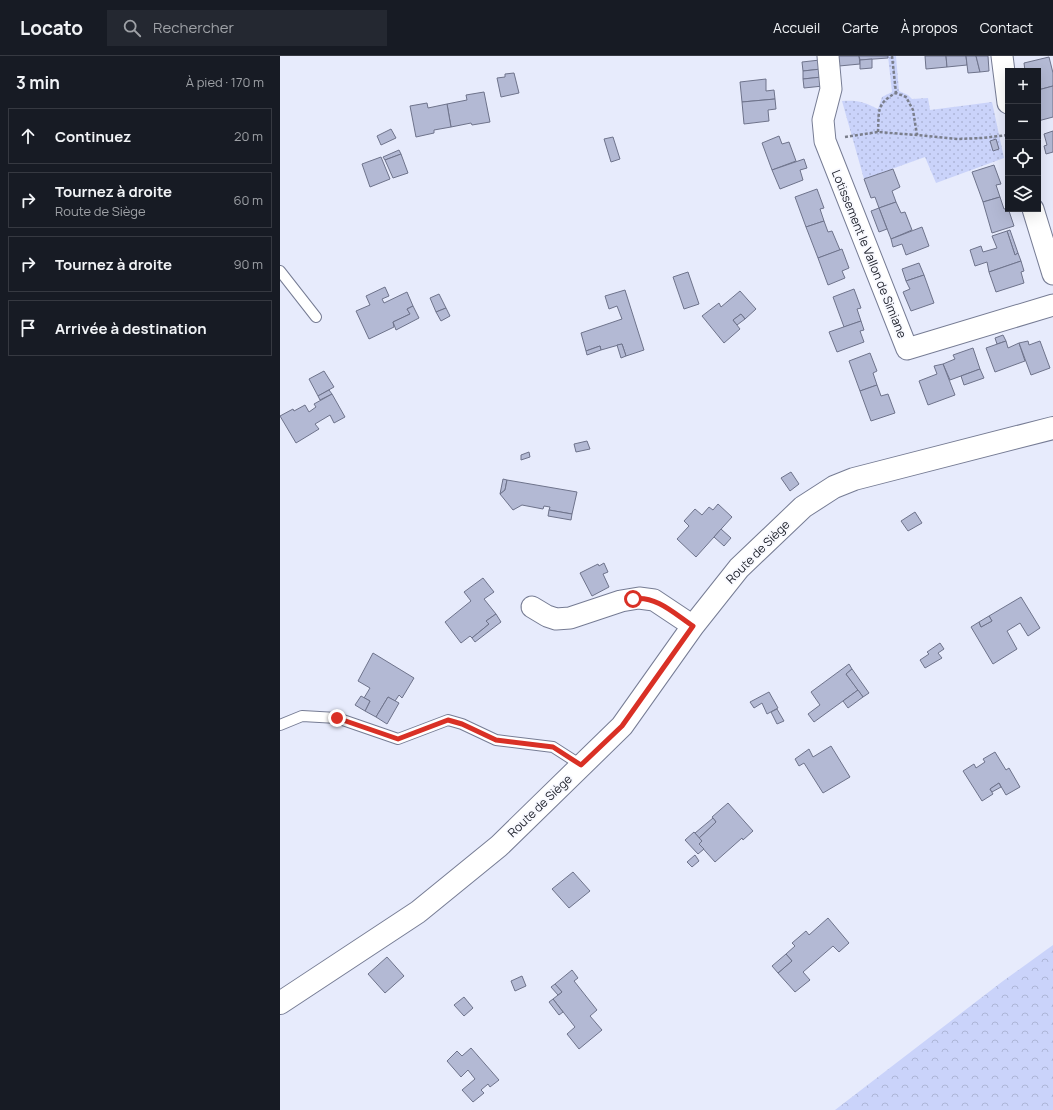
<!DOCTYPE html>
<html lang="fr">
<head>
<meta charset="utf-8">
<style>
	:root { --surface:#171b24; --page:#242831; --text:#f1f3f6; --muted:#9ea1a6; --line:#363941 }
	body { margin:0; font-family:Manrope,sans-serif; background:var(--page); color:var(--text) }
	.controls { position:absolute; right:12px; top:12px; display:grid; overflow:hidden; border-radius:0px; box-shadow:0 4px 16px #0002 }
	.controls button { width:36px; height:36px; display:grid; place-items:center; padding:0; border:0; border-bottom:1px solid var(--line); background:var(--surface); color:var(--text); font:20px sans-serif }
	.stop { position:absolute; width:12px; height:12px; margin:-9px; border:3px solid #d93025; border-radius:50%; background:#fff }
	.stop.end { background:#d93025; border-color:#fff; box-shadow:0 1px 4px #0008 }
	.list { margin:0; padding:0; list-style:none }
	h2 { display:flex; justify-content:space-between; align-items:center; height:52px; margin:0; padding:0 16px; font-size:17px }
	h2 small { font-size:13px; font-weight:400; color:var(--muted) }
	.list li { display:grid; grid-template-columns:26px 1fr auto; gap:12px; align-items:center; box-sizing:border-box; height:56px; margin:0 8px 8px; padding:0 8px; border:1px solid var(--line); border-radius:0px }
	.list b { display:block; font-size:15px; white-space:nowrap }
	.list p { margin:0; font-size:13px; white-space:nowrap; color:var(--muted) }
	.list em { font-size:13px; font-style:normal; color:var(--muted) }
	.icon { flex:none; width:22px; height:22px; fill:none; stroke:currentColor; stroke-width:2; stroke-linecap:round; stroke-linejoin:round }
	.map { position:relative; flex:none; width:773px; height:1054px; overflow:hidden }
	header { display:flex; align-items:center; gap:24px; box-sizing:border-box; height:56px; padding:0 20px; background:var(--surface); border-bottom:1px solid var(--line) }
	header strong { font-size:19px }
	nav { display:flex; gap:22px; margin-inline-start:auto; font-size:14px }
	.search { width:280px; height:36px; background:var(--page); display:flex; align-items:center; gap:10px; box-sizing:border-box; padding:0 14px; border-radius:0px; color:var(--muted); font-size:15px }
	main { display:flex }
	aside { flex:1; background:var(--surface) }
	.map>svg:first-child { display:block }
	.grass { fill:url(#grass-dots) }
	.forest { fill:url(#forest-crowns) }
	.building { fill:#b3b9d4; stroke:#6e738b }
	.lines { fill:none; stroke-linecap:round; stroke-linejoin:round }
	.service-casing { stroke:#767c94; stroke-width:12 }
	.minor-casing { stroke:#767c94; stroke-width:23 }
	.tertiary-casing { stroke:#767c94; stroke-width:24 }
	.path { stroke:#7a7e8b; stroke-width:2.5; stroke-dasharray:3 2; stroke-linecap:butt }
	.service { stroke:#fff; stroke-width:10 }
	.minor { stroke:#fff; stroke-width:21 }
	.tertiary { stroke:#fff; stroke-width:22 }
	.route { stroke:#d93025; stroke-width:5 }
	.labels { text-anchor:middle; stroke-width:3.5; stroke-linejoin:round; paint-order:stroke }
	.street-label { font-size:12px; fill:#20232d; stroke:#f8f9ff }
</style>
</head>
<body>
<header>
<strong>Locato</strong>
<div class="search"><svg class="icon" aria-label="search" viewBox="0 0 24 24"><circle cx="10" cy="10" r="6"/><path d="M15 15l6 6"/></svg>Rechercher</div>
<nav><a>Accueil</a><a>Carte</a><a>À propos</a><a>Contact</a></nav>
</header>
<main>
<aside>
<h2>3 min<small>À pied · 170 m</small></h2>
<ul class="list">
<li><svg class="icon" aria-label="ahead" viewBox="0 0 24 24"><path d="M12 20V5M6 11l6-6 6 6"/></svg><div><b>Continuez</b></div><em>20 m</em></li>
<li><svg class="icon" aria-label="right" viewBox="0 0 24 24"><path d="M7 20v-9h11M14 6l5 5-5 5"/></svg><div><b>Tournez à droite</b><p>Route de Siège</p></div><em>60 m</em></li>
<li><svg class="icon" aria-label="right" viewBox="0 0 24 24"><path d="M7 20v-9h11M14 6l5 5-5 5"/></svg><div><b>Tournez à droite</b></div><em>90 m</em></li>
<li><svg class="icon" aria-label="arrive" viewBox="0 0 24 24"><path d="M6 21V4h12l-3 4 3 4H6"/></svg><div><b>Arrivée à destination</b></div></li>
</ul>
</aside>
<div class="map">
<svg width="773" height="1054" viewBox="0 0 773 1054">
	<defs>
		<pattern id="grass-dots" width="8" height="8" patternUnits="userSpaceOnUse"><rect width="8" height="8" fill="#cad3fa"/><path d="M2 2h.1M6 6h.1" fill="none" stroke="#adb5d7" stroke-width="1.8" stroke-linecap="round"/></pattern>
		<pattern id="forest-crowns" width="20" height="18" patternUnits="userSpaceOnUse"><rect width="20" height="18" fill="#cad3fa"/><path d="M2 6a3 3 0 1 1 6 0M12 15a3 3 0 1 1 6 0" fill="none" stroke="#adb5d7"/></pattern>
	</defs>
	<rect width="100%" height="100%" fill="#e7ebfc"/>
	<!-- grass -->
	<path class="grass" d="M608 0H616L619 35 628 39 632 43 648 42 650 54 712 46 724 102 656 127 645 101 584 123 562 45C578 44 584 46 598 53L602 41 612 36Z"/>
	<!-- forest -->
	<polygon class="forest" points="773,889 773,1054 555,1054 723,925"/>
	<!-- building -->
	<g class="building">
		<polygon points="558,0 579,0 580,8 559,10"/>
		<polygon points="579,0 608,0 608,2 580,4"/>
		<polygon points="645,0 666,0 667,11 646,13"/>
		<polygon points="666,0 686,0 687,9 667,11"/>
		<polygon points="686,0 696,0 700,16 688,17"/>
		<polygon points="696,0 708,0 709,15 700,16"/>
		<polygon points="769,1 773,17 773,30 758,34 758,15 745,15 744,7"/>
		<polygon points="592,3 592,12 580,13 580,4"/>
		<polygon points="540,4 541,13 523,15 522,6"/>
		<polygon points="541,13 542,21 523,23 523,15"/>
		<polygon points="234,17 239,37 221,41 217,22 225,21 225,18"/>
		<polygon points="542,21 543,30 524,32 523,23"/>
		<polygon points="486,23 486,35 494,34 495,43 462,46 460,26"/>
		<polygon points="773,30 773,61 758,65 758,47 760,46 758,34"/>
		<polygon points="204,36 210,66 192,69 191,67 171,71 167,48 187,44 186,39"/>
		<polygon points="495,43 496,53 488,54 489,65 464,68 462,46"/>
		<polygon points="147,47 148,52 167,48 171,71 154,74 154,77 136,81 130,50"/>
		<polygon points="111,73 116,82 101,89 97,80"/>
		<polygon points="773,75 773,96 766,98 764,90 767,89 764,78"/>
		<polygon points="499,80 502,88 509,86 516,105 492,114 482,87"/>
		<polygon points="333,81 340,103 331,106 324,83"/>
		<polygon points="716,83 719,93 713,95 710,85"/>
		<polygon points="119,94 121,98 105,104 103,101"/>
		<polygon points="121,98 128,117 113,122 105,104"/>
		<polygon points="101,101 110,123 90,131 82,108"/>
		<polygon points="524,103 527,112 520,114 523,124 500,133 492,114"/>
		<polygon points="714,109 721,128 716,129 720,141 703,146 692,116"/>
		<polygon points="613,113 620,131 612,135 616,146 599,152 595,141 591,142 584,123"/>
		<polygon points="537,133 544,152 540,153 544,165 526,171 515,141"/>
		<polygon points="720,141 724,153 728,152 734,170 712,177 703,146"/>
		<polygon points="616,146 621,157 625,156 632,174 611,183 599,152"/>
		<polygon points="599,152 607,173 599,176 591,155"/>
		<polygon points="544,165 548,176 552,175 560,194 538,202 526,171"/>
		<polygon points="642,171 649,190 626,199 622,188 613,191 611,183"/>
		<polygon points="730,174 738,197 735,199 727,175"/>
		<polygon points="727,175 735,199 738,197 741,205 709,216 707,206 695,210 690,194 701,190 703,196 717,192 712,180"/>
		<polygon points="562,193 569,212 562,215 565,222 548,229 538,202"/>
		<polygon points="741,205 744,215 741,216 744,227 716,236 709,216"/>
		<polygon points="639,207 644,219 626,225 622,213"/>
		<polygon points="408,216 419,248 404,253 393,221"/>
		<polygon points="644,219 654,247 631,255 623,236 630,233 626,225"/>
		<polygon points="105,231 109,240 102,243 104,247 127,236 133,250 127,253 130,258 113,266 114,271 89,283 76,255 90,249 86,240"/>
		<polygon points="574,233 581,252 577,253 581,265 564,271 553,241"/>
		<polygon points="345,234 364,294 346,300 342,288 321,294 320,290 306,295 301,277 342,263 337,250 329,253 325,240"/>
		<polygon points="460,235 476,253 465,263 461,258 453,264 460,273 444,287 422,260 439,247 441,251"/>
		<polygon points="159,238 166,252 156,256 150,242"/>
		<polygon points="133,250 139,262 116,274 113,266 130,258 127,253"/>
		<polygon points="166,252 170,260 161,265 156,256"/>
		<polygon points="461,258 465,263 457,269 453,264"/>
		<polygon points="581,265 584,274 580,275 584,286 557,296 549,276"/>
		<polygon points="723,279 726,285 717,288 715,282"/>
		<polygon points="726,285 728,292 739,287 745,305 715,316 706,292"/>
		<polygon points="748,285 749,289 760,285 770,312 751,319 739,287"/>
		<polygon points="342,288 346,300 341,302 337,289"/>
		<polygon points="320,290 321,294 307,299 306,295"/>
		<polygon points="693,292 700,313 670,324 663,308 675,303 673,299"/>
		<polygon points="590,297 597,315 593,317 597,329 580,335 569,305"/>
		<polygon points="663,308 675,339 648,349 639,325 657,318 654,310"/>
		<polygon points="700,313 704,322 684,329 681,320"/>
		<polygon points="44,315 54,331 38,340 29,323"/>
		<polygon points="597,329 601,340 608,338 615,357 591,365 580,335"/>
		<polygon points="49,334 52,338 40,344 38,340"/>
		<polygon points="52,338 65,361 54,367 50,359 35,368 39,373 16,387 0,360 13,353 14,355 25,349 29,356 36,351 34,348"/>
		<polygon points="307,385 310,393 296,396 294,388"/>
		<polygon points="249,396 250,401 241,404 241,399"/>
		<polygon points="511,416 519,428 510,435 501,422"/>
		<polygon points="223,423 227,424 225,434 220,438"/>
		<polygon points="227,424 297,436 292,458 269,454 270,451 264,450 263,453 242,449 233,454 220,438 225,434"/>
		<polygon points="438,448 452,461 416,501 397,483 409,470 404,465 415,453 422,459 429,451 433,454"/>
		<polygon points="269,454 292,458 291,464 268,460"/>
		<polygon points="635,456 642,467 628,475 621,465"/>
		<polygon points="441,473 451,482 444,490 434,481"/>
		<polygon points="324,507 328,516 323,518 329,531 312,540 300,517 318,508 319,510"/>
		<polygon points="203,522 214,536 204,543 216,558 206,565 209,568 192,582 190,580 181,587 165,566 191,545 184,536"/>
		<polygon points="741,541 760,572 748,580 740,567 727,575 737,593 713,608 691,571 699,566 701,571 712,565 709,560"/>
		<polygon points="216,558 221,566 195,586 192,582 209,568 206,565"/>
		<polygon points="709,560 712,565 701,571 699,566"/>
		<polygon points="660,587 664,593 658,597 662,602 645,612 640,604 649,598 647,596"/>
		<polygon points="93,597 134,622 122,642 119,639 115,645 108,641 96,661 85,655 90,645 84,642 90,632 78,625"/>
		<polygon points="569,608 572,613 566,618 578,634 534,666 528,658 540,649 531,636"/>
		<polygon points="572,613 589,637 583,641 566,618"/>
		<polygon points="578,634 583,641 568,652 563,645"/>
		<polygon points="489,636 498,652 487,658 482,647 474,652 470,646"/>
		<polygon points="81,640 90,645 85,655 75,649"/>
		<polygon points="108,641 119,647 107,668 96,661"/>
		<polygon points="497,653 504,665 497,668 491,656"/>
		<polygon points="551,690 570,721 543,737 524,707 519,710 515,703 529,693 533,701"/>
		<polygon points="715,696 726,714 729,712 740,731 726,739 719,727 710,733 713,738 702,745 683,715 694,708 696,712 705,706 703,703"/>
		<polygon points="719,727 721,731 712,736 710,733"/>
		<polygon points="448,747 473,775 463,784 462,782 435,806 419,788 422,785 419,782 436,766 432,761"/>
		<polygon points="433,762 436,766 419,782 415,777"/>
		<polygon points="414,776 422,785 419,788 424,793 418,798 405,784"/>
		<polygon points="415,799 419,805 412,811 407,806"/>
		<polygon points="293,816 310,835 289,852 272,833"/>
		<polygon points="548,862 569,887 559,896 553,890 523,916 530,924 515,936 498,917 512,905 506,898 515,890 512,887 526,875 529,879"/>
		<polygon points="506,898 512,905 498,917 492,910"/>
		<polygon points="107,901 124,920 105,937 88,918"/>
		<polygon points="292,914 298,922 294,925 317,954 310,960 322,974 299,993 287,978 295,971 273,943 282,936 275,928"/>
		<polygon points="242,920 246,930 235,935 231,925"/>
		<polygon points="275,928 282,936 278,939 271,931"/>
		<polygon points="184,941 193,952 184,960 174,949"/>
		<polygon points="273,943 283,956 279,959 269,946"/>
		<polygon points="191,992 219,1024 210,1031 208,1028 201,1034 204,1037 193,1046 182,1034 195,1023 188,1014 181,1021 167,1005 177,995 182,1000"/>
	</g>
	<g class="lines">
		<defs>
			<g id="service">
				<polyline points="0,215 36,261"/>
				<polyline points="0,669 22,660 57,662 118,683 168,664 182,668 216,684 273,691 301,709"/>
			</g>
			<g id="minor">
				<polyline points="548,0 551,33 543,64 545,85 627,293 773,249"/>
				<polyline points="722,0 728,47"/>
				<polyline points="753,153 773,218"/>
				<polyline points="252,551 267,560 276,563 290,562 341,545 359,542 374,544 413,570"/>
			</g>
			<polyline id="tertiary" points="0,947 138,856 219,790 342,670 413,570 459,512 523,451 554,431 574,423 773,372"/>
		</defs>
		<!-- service casing -->
		<use href="#service" class="service-casing"/>
		<!-- minor casing -->
		<use href="#minor" class="minor-casing"/>
		<!-- tertiary casing -->
		<use href="#tertiary" class="tertiary-casing"/>
		<!-- path -->
		<g class="path">
			<polyline points="612,0 616,37"/>
			<path d="M598 76C599 56 596 47 616 37L626 41 633 54 637 79"/>
			<polyline points="565,81 598,76 637,79 678,83 702,82 728,79"/>
		</g>
		<!-- service -->
		<use href="#service" class="service"/>
		<!-- minor -->
		<use href="#minor" class="minor"/>
		<!-- tertiary -->
		<use href="#tertiary" class="tertiary"/>
	</g>
	<g class="lines">
		<!-- route -->
		<path class="route" d="M57 662 118 683 168 664 182 668 216 684 273 691 301 709 342 670 413 570C395 558 376 539 353 543"/>
	</g>
	<g class="labels">
		<!-- street labels -->
		<g class="street-label">
			<text transform="translate(589 198) rotate(68)" y="4">Lotissement le Vallon de Simiane</text>
			<text transform="translate(478 496) rotate(-45)" y="4">Route de Siège</text>
			<text transform="translate(260 750) rotate(-44)" y="4">Route de Siège</text>
		</g>
	</g>
</svg>
<div class="controls">
<button>+</button>
<button>−</button>
<button><svg class="icon" aria-label="locate" viewBox="0 0 24 24"><circle cx="12" cy="12" r="6"/><path d="M12 2v4M12 18v4M2 12h4M18 12h4"/></svg></button>
<button><svg class="icon" aria-label="layers" viewBox="0 0 24 24"><path d="M12 4l9 5-9 5-9-5zM3 14l9 5 9-5"/></svg></button>
</div>
<div class="stop" style="left:353px;top:543px"></div>
<div class="stop end" style="left:57px;top:662px"></div>
</div>
</main>
</body>
</html>
